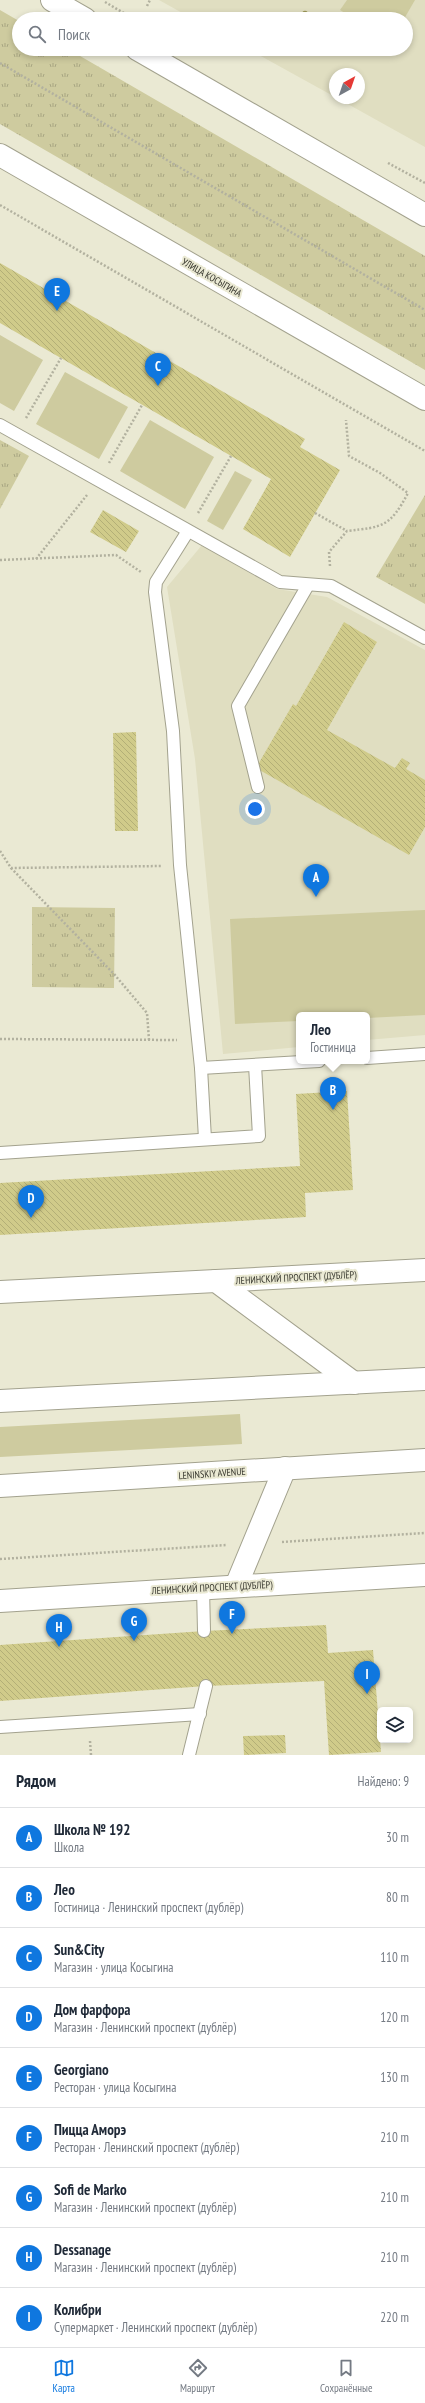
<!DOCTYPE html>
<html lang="ru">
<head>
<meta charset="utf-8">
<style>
	:root { --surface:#fff; --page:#f2f2f3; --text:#1f2937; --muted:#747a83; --line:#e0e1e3; --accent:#0f77df }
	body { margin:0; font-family:"PT Sans Narrow",sans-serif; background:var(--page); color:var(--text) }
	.controls { position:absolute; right:12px; bottom:12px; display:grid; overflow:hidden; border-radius:6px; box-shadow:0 2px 6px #0003 }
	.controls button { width:36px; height:36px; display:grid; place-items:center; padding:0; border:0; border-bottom:1px solid var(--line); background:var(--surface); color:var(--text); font:20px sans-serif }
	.compass { position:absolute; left:329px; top:68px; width:36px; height:36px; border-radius:50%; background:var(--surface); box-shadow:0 2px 6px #0003; rotate:40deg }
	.you { position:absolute; left:255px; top:809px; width:14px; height:14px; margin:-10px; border:3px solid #fff; border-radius:50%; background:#1a73e8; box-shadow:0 0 0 6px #1a73e833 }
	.badge { display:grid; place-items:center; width:26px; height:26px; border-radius:50%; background:var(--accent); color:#fff; font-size:13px; font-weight:700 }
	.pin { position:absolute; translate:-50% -33px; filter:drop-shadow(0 1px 2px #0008) }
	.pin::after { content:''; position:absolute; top:21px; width:14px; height:12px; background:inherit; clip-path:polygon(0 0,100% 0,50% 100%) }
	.popup { position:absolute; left:296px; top:1012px; width:74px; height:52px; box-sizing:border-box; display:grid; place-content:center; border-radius:6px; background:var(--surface); filter:drop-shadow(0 1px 3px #0005); font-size:13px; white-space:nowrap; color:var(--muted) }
	.popup b { font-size:15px; color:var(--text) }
	.popup::after { content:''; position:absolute; left:50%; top:100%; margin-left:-8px; border:8px solid transparent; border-top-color:var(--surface) }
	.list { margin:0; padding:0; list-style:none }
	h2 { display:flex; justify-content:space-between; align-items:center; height:52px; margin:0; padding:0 16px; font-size:17px }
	h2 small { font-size:13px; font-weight:400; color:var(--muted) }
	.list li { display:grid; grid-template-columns:26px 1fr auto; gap:12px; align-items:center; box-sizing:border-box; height:60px; padding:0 16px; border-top:1px solid var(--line) }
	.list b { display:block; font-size:15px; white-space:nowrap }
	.list p { margin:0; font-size:13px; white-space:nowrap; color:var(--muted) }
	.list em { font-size:13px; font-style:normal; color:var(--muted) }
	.icon { flex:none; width:22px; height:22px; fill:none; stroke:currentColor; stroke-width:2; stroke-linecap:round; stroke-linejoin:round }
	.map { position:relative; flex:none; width:425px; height:1755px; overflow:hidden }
	.search { position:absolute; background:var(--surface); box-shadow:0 2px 6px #0003; left:12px; right:12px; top:12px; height:44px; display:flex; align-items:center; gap:10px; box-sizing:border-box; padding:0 14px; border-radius:22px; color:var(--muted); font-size:15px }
	.sheet { height:592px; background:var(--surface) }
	nav { display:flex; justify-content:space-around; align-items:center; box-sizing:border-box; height:56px; border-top:1px solid var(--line); background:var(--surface); font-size:11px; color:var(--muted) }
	nav a { display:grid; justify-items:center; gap:2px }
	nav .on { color:var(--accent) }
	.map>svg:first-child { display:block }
	.built { fill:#e0dec1 }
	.grass { fill:#cecb9f }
	.park { fill:url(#park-tufts) }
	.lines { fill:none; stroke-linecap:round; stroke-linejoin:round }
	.stream { stroke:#9b9657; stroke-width:8 }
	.building { fill:url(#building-back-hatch) }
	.service-casing { stroke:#a3a28e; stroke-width:14 }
	.minor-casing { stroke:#a3a28e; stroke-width:24 }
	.tertiary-casing { stroke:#a3a28e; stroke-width:24 }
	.secondary-casing { stroke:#a3a28e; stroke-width:24 }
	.primary-casing { stroke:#a3a28e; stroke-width:24 }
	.path { stroke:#b2b19f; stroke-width:2.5; stroke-dasharray:2 2; stroke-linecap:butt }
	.service { stroke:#fff; stroke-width:12 }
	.minor { stroke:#fff; stroke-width:22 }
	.tertiary { stroke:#fff; stroke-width:22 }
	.secondary { stroke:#fff; stroke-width:22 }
	.primary { stroke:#fff; stroke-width:22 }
	.labels { text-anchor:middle; stroke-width:4; stroke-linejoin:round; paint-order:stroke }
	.street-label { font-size:10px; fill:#37372e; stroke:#eae9d3 }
</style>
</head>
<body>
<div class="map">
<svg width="425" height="1755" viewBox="0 0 425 1755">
	<defs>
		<pattern id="park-tufts" width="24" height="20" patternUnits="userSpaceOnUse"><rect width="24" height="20" fill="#cecb9f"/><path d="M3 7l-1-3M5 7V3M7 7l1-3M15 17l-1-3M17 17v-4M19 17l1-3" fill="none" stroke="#a8a682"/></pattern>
		<pattern id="building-back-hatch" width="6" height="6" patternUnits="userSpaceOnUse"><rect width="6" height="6" fill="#d0cb8a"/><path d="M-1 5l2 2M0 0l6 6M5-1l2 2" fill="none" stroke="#b3af77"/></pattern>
	</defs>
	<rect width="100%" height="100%" fill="#eae9d3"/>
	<!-- built -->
	<g class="built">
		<polygon points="159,0 425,0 425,147 337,98 359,98 359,74 335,74 335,97 248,49 406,49 406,19 193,19"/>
		<polygon points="202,545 277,589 327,597 425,650 425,1035 367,1040 367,1015 299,1015 299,1047 223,1054 195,759 167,587"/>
	</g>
	<!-- grass -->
	<g class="grass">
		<polygon points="347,0 415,0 404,19 355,19 340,10"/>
		<polygon points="0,335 43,360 14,411 0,403"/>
		<polygon points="65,372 128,407 99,459 36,424"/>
		<polygon points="150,420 214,457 185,509 120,471"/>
		<polygon points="235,471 252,480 223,530 207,521"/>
		<polygon points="425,910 425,1015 367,1018 367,1015 299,1015 299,1021 235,1024 230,919"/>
		<polygon points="240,1414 242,1444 0,1457 0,1427"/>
	</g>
	<!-- park -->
	<g class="park">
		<polygon points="0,10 19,21 19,49 68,49 425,256 425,370 0,124"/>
		<polygon points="0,440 29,456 0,509"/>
		<polygon points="425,495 425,604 376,577"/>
		<polygon points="32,907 115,908 114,988 32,987"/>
	</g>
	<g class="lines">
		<!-- stream -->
		<polyline class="stream" points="301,19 305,15"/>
	</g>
	<!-- building -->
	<g class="building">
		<polygon points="0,263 305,439 300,447 340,470 290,557 243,529 271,479 0,323"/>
		<polygon points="103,510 139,531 126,552 90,532"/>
		<polygon points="344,622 377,642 327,730 395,768 402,758 410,763 406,769 425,780 425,827 409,855 256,768 293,704 296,706"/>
		<polygon points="136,732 138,831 115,831 113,733"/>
		<polygon points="347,1091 353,1190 305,1193 306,1217 0,1235 0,1183 300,1166 296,1094"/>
		<polygon points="326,1625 328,1653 373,1650 381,1752 329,1755 324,1681 206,1686 0,1701 0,1645 204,1631"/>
		<polygon points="285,1735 286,1753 244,1755 243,1736"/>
	</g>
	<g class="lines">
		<defs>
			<g id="service">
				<polyline points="0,425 280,582 331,586 425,638"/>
				<polyline points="188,531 156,582 155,592 173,731 180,865 201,1068 205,1139"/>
				<polyline points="258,787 238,706 308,585"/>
				<polyline points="367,1058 425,1054"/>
				<polyline points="201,1068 319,1061"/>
				<polyline points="0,1153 259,1136 255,1065"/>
				<polyline points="203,1588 204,1631"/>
				<polyline points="0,1727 200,1714"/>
				<polyline points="189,1755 206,1686"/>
			</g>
			<polyline id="minor" points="216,1281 425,1270"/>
			<g id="tertiary">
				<polyline points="0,1292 216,1281 354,1383"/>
				<polyline points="236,1586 285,1468"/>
				<polyline points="0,1601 425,1575"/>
			</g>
			<g id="secondary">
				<polyline points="52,0 85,19"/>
				<polyline points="137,49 425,215"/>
				<polyline points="0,155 425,399"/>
			</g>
			<g id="primary">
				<polyline points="0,1401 425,1379"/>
				<polyline points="0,1486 425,1460"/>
			</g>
		</defs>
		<!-- service casing -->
		<use href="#service" class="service-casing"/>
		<!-- minor casing -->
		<use href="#minor" class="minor-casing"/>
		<!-- tertiary casing -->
		<use href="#tertiary" class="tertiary-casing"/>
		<!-- secondary casing -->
		<use href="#secondary" class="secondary-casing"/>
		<!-- primary casing -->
		<use href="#primary" class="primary-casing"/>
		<!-- path -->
		<g class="path">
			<polyline points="105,2 134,19"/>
			<polyline points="147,6 150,0"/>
			<polyline points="0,63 425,310"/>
			<polyline points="388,163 425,183"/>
			<polyline points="0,205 425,451"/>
			<polyline points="26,418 61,358"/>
			<polyline points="109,463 142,405"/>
			<polyline points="198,513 231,456"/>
			<polyline points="315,513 347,531"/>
			<polyline points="36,559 87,495"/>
			<polyline points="0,560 116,555 141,572"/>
			<path d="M330 566 329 552 347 531C383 527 390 527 408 493L380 473 349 456 346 420"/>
			<polyline points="0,851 11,868 161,866"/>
			<polyline points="11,868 114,974 147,1013 149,1040"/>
			<polyline points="0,1039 177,1040"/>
			<polyline points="331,1077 332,1092"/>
			<polyline points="282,1542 425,1533"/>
			<polyline points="0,1559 227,1545"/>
			<polyline points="90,1741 91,1755"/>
		</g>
		<!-- service -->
		<use href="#service" class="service"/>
		<!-- minor -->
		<use href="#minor" class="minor"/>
		<!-- tertiary -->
		<use href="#tertiary" class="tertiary"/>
		<!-- secondary -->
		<use href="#secondary" class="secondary"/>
		<!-- primary -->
		<use href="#primary" class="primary"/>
	</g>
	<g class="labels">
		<!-- street labels -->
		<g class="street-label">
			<text transform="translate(212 277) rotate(30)" y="4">УЛИЦА КОСЫГИНА</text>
			<text transform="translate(296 1277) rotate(-3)" y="4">ЛЕНИНСКИЙ ПРОСПЕКТ (ДУБЛЁР)</text>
			<text transform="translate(212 1473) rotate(-4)" y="4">LENINSKIY AVENUE</text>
			<text transform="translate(212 1587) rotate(-3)" y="4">ЛЕНИНСКИЙ ПРОСПЕКТ (ДУБЛЁР)</text>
		</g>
	</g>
</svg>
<div class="controls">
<button><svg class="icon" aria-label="layers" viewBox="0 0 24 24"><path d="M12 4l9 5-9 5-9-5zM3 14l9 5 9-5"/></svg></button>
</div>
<svg class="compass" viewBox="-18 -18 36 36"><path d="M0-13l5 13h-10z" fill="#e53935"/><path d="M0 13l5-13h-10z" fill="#747a83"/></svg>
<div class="you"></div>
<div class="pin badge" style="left:316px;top:897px">A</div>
<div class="pin badge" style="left:333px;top:1110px">B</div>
<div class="popup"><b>Лео</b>Гостиница</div>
<div class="pin badge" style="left:158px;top:386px">C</div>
<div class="pin badge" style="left:31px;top:1218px">D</div>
<div class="pin badge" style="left:57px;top:311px">E</div>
<div class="pin badge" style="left:232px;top:1634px">F</div>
<div class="pin badge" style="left:134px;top:1641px">G</div>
<div class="pin badge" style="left:59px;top:1647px">H</div>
<div class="pin badge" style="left:367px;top:1694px">I</div>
<div class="search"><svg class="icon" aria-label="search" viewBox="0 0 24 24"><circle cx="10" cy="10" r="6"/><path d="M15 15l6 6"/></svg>Поиск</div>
</div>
<section class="sheet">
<h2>Рядом<small>Найдено: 9</small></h2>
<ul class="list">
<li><span class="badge">A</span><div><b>Школа № 192</b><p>Школа</p></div><em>30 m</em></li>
<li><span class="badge">B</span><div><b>Лео</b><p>Гостиница · Ленинский проспект (дублёр)</p></div><em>80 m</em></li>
<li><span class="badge">C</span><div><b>Sun&amp;City</b><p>Магазин · улица Косыгина</p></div><em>110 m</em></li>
<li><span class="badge">D</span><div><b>Дом фарфора</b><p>Магазин · Ленинский проспект (дублёр)</p></div><em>120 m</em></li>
<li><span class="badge">E</span><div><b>Georgiano</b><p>Ресторан · улица Косыгина</p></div><em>130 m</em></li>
<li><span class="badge">F</span><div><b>Пицца Аморэ</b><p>Ресторан · Ленинский проспект (дублёр)</p></div><em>210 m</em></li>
<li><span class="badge">G</span><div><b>Sofi de Marko</b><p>Магазин · Ленинский проспект (дублёр)</p></div><em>210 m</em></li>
<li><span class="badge">H</span><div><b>Dessanage</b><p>Магазин · Ленинский проспект (дублёр)</p></div><em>210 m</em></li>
<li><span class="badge">I</span><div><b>Колибри</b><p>Супермаркет · Ленинский проспект (дублёр)</p></div><em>220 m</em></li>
</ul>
</section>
<nav>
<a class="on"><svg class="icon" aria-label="map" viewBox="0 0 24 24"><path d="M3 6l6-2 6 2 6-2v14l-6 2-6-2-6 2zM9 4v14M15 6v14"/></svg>Карта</a>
<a><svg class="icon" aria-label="directions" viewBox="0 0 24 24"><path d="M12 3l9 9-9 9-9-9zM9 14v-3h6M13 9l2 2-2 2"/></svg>Маршрут</a>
<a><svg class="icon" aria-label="saved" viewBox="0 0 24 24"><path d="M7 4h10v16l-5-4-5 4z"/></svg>Сохранённые</a>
</nav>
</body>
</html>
